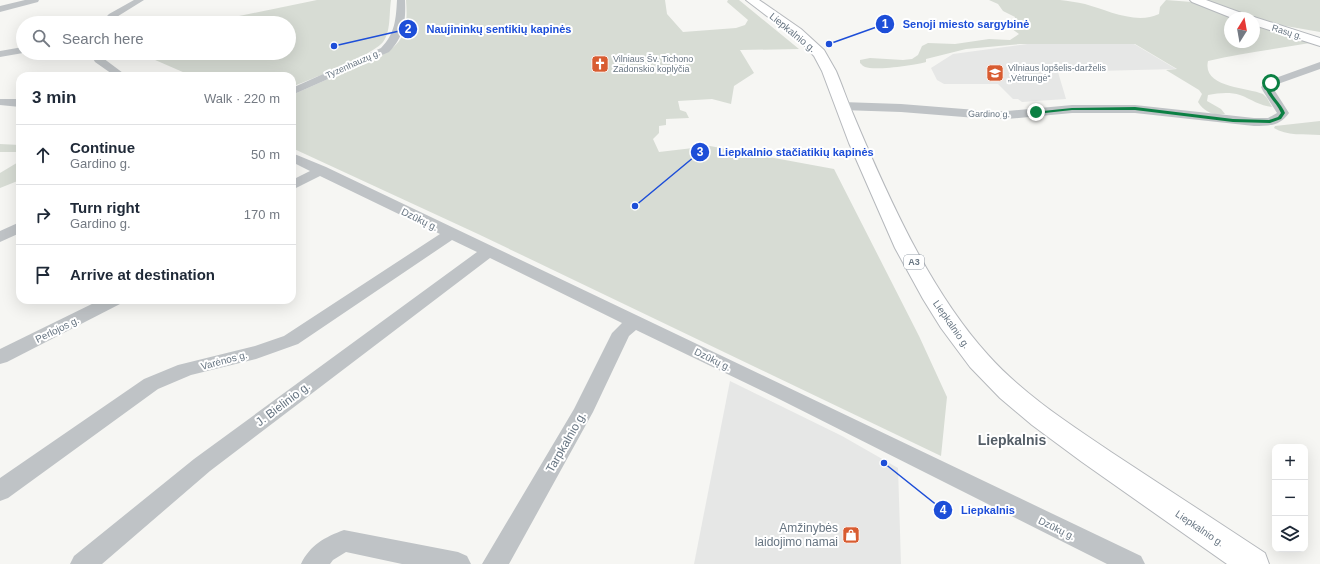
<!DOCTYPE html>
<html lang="en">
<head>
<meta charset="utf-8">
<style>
	:root { --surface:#fff; --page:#f6f6f7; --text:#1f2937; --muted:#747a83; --line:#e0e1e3 }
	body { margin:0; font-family:Arial,sans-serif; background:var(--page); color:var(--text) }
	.controls { position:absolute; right:12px; bottom:12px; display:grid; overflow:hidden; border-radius:8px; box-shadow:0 4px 16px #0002 }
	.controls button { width:36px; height:36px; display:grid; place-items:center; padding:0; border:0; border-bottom:1px solid var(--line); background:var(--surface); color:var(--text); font:20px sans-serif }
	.compass { position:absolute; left:1224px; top:12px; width:36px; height:36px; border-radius:50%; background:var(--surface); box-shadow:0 4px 16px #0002; rotate:11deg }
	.stop { position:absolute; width:12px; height:12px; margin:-9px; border:3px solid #0b8043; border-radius:50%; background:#fff }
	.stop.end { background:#0b8043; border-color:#fff; box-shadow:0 1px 4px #0008 }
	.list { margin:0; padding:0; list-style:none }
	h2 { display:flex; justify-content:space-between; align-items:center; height:52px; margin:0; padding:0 16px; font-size:17px }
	h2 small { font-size:13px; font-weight:400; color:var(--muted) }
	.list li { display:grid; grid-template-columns:26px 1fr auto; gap:12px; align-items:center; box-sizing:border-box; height:60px; padding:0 16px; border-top:1px solid var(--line) }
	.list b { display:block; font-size:15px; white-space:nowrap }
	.list p { margin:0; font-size:13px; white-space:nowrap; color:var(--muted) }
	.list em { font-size:13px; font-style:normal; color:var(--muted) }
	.icon { flex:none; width:22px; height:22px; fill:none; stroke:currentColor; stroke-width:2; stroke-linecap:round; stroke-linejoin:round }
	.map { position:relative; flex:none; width:1320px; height:564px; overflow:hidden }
	.search { position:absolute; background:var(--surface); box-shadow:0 4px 16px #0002; left:16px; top:16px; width:280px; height:44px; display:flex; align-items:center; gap:10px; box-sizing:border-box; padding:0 14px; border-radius:22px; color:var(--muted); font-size:15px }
	.panel { position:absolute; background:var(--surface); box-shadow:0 4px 16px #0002; left:16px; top:72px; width:280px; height:232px; border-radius:12px }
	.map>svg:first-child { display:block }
	.built { fill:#e6e7e6 }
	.green { fill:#d7dcd4 }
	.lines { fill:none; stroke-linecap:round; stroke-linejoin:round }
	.primary-casing { stroke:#b5b8bc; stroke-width:2 }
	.street { fill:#bfc3c6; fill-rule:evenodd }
	.primary { fill:#fff; fill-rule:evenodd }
	.route { fill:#0b8043 }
	.labels { text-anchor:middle; stroke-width:4; stroke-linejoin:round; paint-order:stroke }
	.far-street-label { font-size:9px; fill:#677582; stroke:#fff }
	.far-poi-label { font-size:9px; fill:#677582; stroke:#fff; text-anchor:start }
	.shield { fill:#fff; stroke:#959ea8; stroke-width:1 }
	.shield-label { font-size:9px; font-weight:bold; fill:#677582 }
	.street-label { font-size:10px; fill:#677582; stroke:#fff }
	.near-street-label { font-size:12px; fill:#677582; stroke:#fff }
	.near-poi-label { font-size:12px; fill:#677582; stroke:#fff; text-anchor:end }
	.near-quarter-label { font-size:14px; font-weight:bold; fill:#545e67; stroke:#fff }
	.leader { fill:none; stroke:#1d4ed8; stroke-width:1.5 }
	.callout-dot { fill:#1d4ed8; stroke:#fff; stroke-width:1.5 }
	.mark-label { font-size:12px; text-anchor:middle; font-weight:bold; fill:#fff }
	.callout-label { font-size:11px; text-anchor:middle; font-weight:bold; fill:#1d4ed8; stroke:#fff; stroke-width:4; stroke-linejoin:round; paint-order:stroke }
</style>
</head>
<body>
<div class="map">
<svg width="1320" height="564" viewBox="0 0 1320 564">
	<rect width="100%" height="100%" fill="#f6f6f3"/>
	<!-- built -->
	<g class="built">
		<polygon points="1035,43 1134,44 1176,69 1058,72 1066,99 1022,102 1018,99 1013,99 998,84 944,84 937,80 931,68 953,54"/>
		<polygon points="730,381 842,436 898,468 901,564 694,564"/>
	</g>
	<!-- green -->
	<g class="green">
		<path d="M317 0H391C389 13 391 32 383 42 373 55 311 79 292 87V76H192L139 53H289V23H205Z"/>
		<path d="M406 0H665L667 14 683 32 736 28 745 25 748 20 727 2 728 0H739L799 49 740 50 754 73 734 86 731 104 712 99 678 101 680 110 686 112 689 118 666 119V125L659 126V133L653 139 659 152 710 146 834 169 919 336 947 397 941 456 478 234 292 148V95L382 55C406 42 408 26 406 0Z"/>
		<path d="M989 0C1011 0 1039 0 1060 0 1068 1 1077 2 1085 4 1107 10 1136 25 1159 14L1160 7 1166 0 1192 2 1233 18H1230V42H1254V25L1310 43C1276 49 1242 53 1208 61 1202 88 1247 87 1263 94L1267 98 1272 107C1260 106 1251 99 1240 95 1230 92 1219 93 1208 95L1207 101 1221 109 1225 114C1214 116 1204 112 1198 102L1202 94 1199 90 1166 70 1177 69 1135 44H1020L966 49 926 59V62C916 65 875 71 865 67 863 66 862 65 860 63V60L870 58 903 60 912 59 918 55 922 46 928 43 955 44 989 39 1010 40 1019 34 1012 29 1015 17 1003 11 998 4Z"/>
		<polygon points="1202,0 1320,0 1320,32 1269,23"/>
		<path d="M1320 121V135C1305 134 1286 136 1274 128L1275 126Z"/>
		<polygon points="0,144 20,145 20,154 16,152 0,152"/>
		<polygon points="20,161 20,180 0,188 0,173"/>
	</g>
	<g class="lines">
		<defs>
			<g id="primary">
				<path d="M746 0H759L801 29 824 50 836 71C842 85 847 100 853 114 887 195 929 290 988 355 1023 394 1068 423 1111 452 1162 486 1214 519 1265 553L1269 564H1227L1082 462 1032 425 1000 398 970 367 941 328 923 299 895 248 849 143 822 71 814 56 800 41Z"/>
				<polygon points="1190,0 1206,0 1247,15 1249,18 1232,18 1192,2"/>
				<polygon points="1254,17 1320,38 1320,46 1254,25 1254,18 1252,18"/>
			</g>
		</defs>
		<!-- primary casing -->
		<use href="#primary" class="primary-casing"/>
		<!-- street -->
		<g class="street">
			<polygon points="25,0 39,0 38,2 0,12 0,6"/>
			<polygon points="134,0 144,0 115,18 110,23 100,23 109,14"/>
			<path d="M397 0H405C406 21 404 37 389 52L292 95V88L381 48C395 34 396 19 397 0Z"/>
			<polygon points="23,47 23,53 0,57 0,51"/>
			<polygon points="90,53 100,53 103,58 127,76 115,76 95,62"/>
			<path d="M1320 62V69L1275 85 1273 88 1289 113C1280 126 1269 126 1254 126L1135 113H1072L1007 119H989L901 112 842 110 838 108 836 106 838 104 842 102 901 104 989 111H1007L1072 105H1135L1254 118H1268L1277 113 1263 91 1261 87 1267 81Z"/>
			<polygon points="0,99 20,99 20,107 0,105"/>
			<polygon points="292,153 326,167 1141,556 1145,564 1107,564 781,400 636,330 629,336 593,412 509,564 482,564 574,409 612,333 622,323 490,258 210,471 102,564 70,564 74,556 194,459 477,252 452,240 298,344 256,359 191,375 158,389 8,498 0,501 0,478 144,379 178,365 255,346 284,336 440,234 320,176 292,190 292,180 310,171 292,162"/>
			<polygon points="20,222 20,233 0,242 0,231"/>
			<polygon points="100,300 123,300 120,304 7,362 0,364 0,349"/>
			<path d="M344 530 458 552 467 556 471 564H402L346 552 333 560 330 564H301C310 545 325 537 344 530Z"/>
		</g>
		<!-- primary -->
		<use href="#primary" class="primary"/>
	</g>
	<!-- route -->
	<path class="route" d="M1270 82 1273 83 1269 87C1272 97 1281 103 1285 113L1281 119 1270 123 1233 122 1135 110H1072L1036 114 1033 112 1072 108 1135 107 1233 119 1269 120 1278 117 1281 113C1277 103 1268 97 1265 87Z"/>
	<!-- icons -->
	<defs>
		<symbol id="church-square" viewBox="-11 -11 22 22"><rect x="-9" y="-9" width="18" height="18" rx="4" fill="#d85c31" stroke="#fff"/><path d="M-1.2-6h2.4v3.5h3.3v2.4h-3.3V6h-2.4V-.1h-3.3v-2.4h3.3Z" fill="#fff"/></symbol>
		<symbol id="school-square" viewBox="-11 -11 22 22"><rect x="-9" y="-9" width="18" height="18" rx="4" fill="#d85c31" stroke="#fff"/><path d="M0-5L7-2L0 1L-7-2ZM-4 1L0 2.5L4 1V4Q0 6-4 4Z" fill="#fff"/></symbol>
		<symbol id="shop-square" viewBox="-11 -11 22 22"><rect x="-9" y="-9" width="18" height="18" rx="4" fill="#d85c31" stroke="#fff"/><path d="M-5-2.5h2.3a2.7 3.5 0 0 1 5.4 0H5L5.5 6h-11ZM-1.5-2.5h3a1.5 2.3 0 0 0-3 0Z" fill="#fff"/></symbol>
	</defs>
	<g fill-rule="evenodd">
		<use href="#church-square" x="590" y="54" width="20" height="20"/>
		<use href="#school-square" x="985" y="63" width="20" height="20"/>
		<use href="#shop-square" x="841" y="525" width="20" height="20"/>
	</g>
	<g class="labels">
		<!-- far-street labels -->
		<g class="far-street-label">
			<text transform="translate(1287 32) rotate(17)" y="3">Rasų g.</text>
			<text transform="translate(353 64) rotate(-24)" y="3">Tyzenhauzų g.</text>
			<text transform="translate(989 114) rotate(1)" y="3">Gardino g.</text>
		</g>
		<!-- far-poi labels -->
		<g class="far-poi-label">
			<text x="613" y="62">Vilniaus Šv. Tichono<tspan x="613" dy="10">Zadonskio koplyčia</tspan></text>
			<text x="1008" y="71">Vilniaus lopšelis-darželis<tspan x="1008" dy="10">„Vėtrungė“</tspan></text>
		</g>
		<!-- shield labels -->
		<rect class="shield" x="904" y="255" width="20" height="14" rx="3"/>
		<g class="shield-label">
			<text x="914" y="265">A3</text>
		</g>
		<!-- street labels -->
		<g class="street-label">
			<text transform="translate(793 32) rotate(39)" y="4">Liepkalnio g.</text>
			<text transform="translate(420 219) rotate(26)" y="4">Dzūkų g.</text>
			<text transform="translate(952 324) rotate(55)" y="4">Liepkalnio g.</text>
			<text transform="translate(57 329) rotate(-26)" y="4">Perlojos g.</text>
			<text transform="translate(713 359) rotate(26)" y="4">Dzūkų g.</text>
			<text transform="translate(224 360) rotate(-15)" y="4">Varėnos g.</text>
			<text transform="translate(1057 528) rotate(26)" y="4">Dzūkų g.</text>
			<text transform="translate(1200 528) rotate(34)" y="4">Liepkalnio g.</text>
		</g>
		<!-- near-street labels -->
		<g class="near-street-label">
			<text transform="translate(283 404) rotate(-37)" y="4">J. Bielinio g.</text>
			<text transform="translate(566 442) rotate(-60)" y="4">Tarpkalnio g.</text>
		</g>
		<!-- near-poi labels -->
		<g class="near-poi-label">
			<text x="838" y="532">Amžinybės<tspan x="838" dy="14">laidojimo namai</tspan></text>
		</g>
		<!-- near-quarter labels -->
		<g class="near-quarter-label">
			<text x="1012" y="445">Liepkalnis</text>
		</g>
	</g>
	<!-- callouts -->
	<path class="leader" d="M829 44L885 24M334 46L408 29M635 206L700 152M884 463L943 510"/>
	<g class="callout-dot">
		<circle cx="829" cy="44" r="4"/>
		<circle cx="334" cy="46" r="4"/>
		<circle cx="635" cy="206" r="4"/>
		<circle cx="884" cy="463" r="4"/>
		<circle cx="885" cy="24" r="10"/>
		<circle cx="408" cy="29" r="10"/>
		<circle cx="700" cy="152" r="10"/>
		<circle cx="943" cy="510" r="10"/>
	</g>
	<g class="mark-label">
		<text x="885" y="28">1</text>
		<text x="408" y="33">2</text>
		<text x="700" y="156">3</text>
		<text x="943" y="514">4</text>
	</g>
	<g class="callout-label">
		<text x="966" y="28">Senoji miesto sargybinė</text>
		<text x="499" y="33">Naujininkų sentikių kapinės</text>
		<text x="796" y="156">Liepkalnio stačiatikių kapinės</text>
		<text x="988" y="514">Liepkalnis</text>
	</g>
</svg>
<div class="controls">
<button>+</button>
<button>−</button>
<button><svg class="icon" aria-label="layers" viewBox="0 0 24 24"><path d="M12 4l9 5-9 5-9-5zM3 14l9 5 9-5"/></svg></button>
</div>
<svg class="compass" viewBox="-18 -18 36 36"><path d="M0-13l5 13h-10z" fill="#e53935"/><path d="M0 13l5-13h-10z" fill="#747a83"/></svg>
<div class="stop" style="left:1271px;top:83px"></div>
<div class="stop end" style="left:1036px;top:112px"></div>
<div class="search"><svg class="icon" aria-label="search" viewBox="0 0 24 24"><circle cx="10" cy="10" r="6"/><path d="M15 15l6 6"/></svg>Search here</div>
<section class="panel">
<h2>3 min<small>Walk · 220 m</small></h2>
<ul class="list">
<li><svg class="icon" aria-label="ahead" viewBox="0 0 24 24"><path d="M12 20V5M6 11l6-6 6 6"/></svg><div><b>Continue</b><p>Gardino g.</p></div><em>50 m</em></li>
<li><svg class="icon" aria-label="right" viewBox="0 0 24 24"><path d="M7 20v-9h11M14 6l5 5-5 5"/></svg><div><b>Turn right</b><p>Gardino g.</p></div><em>170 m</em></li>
<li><svg class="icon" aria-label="arrive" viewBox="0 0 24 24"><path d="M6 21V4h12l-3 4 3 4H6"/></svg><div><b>Arrive at destination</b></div></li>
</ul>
</section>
</div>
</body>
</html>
